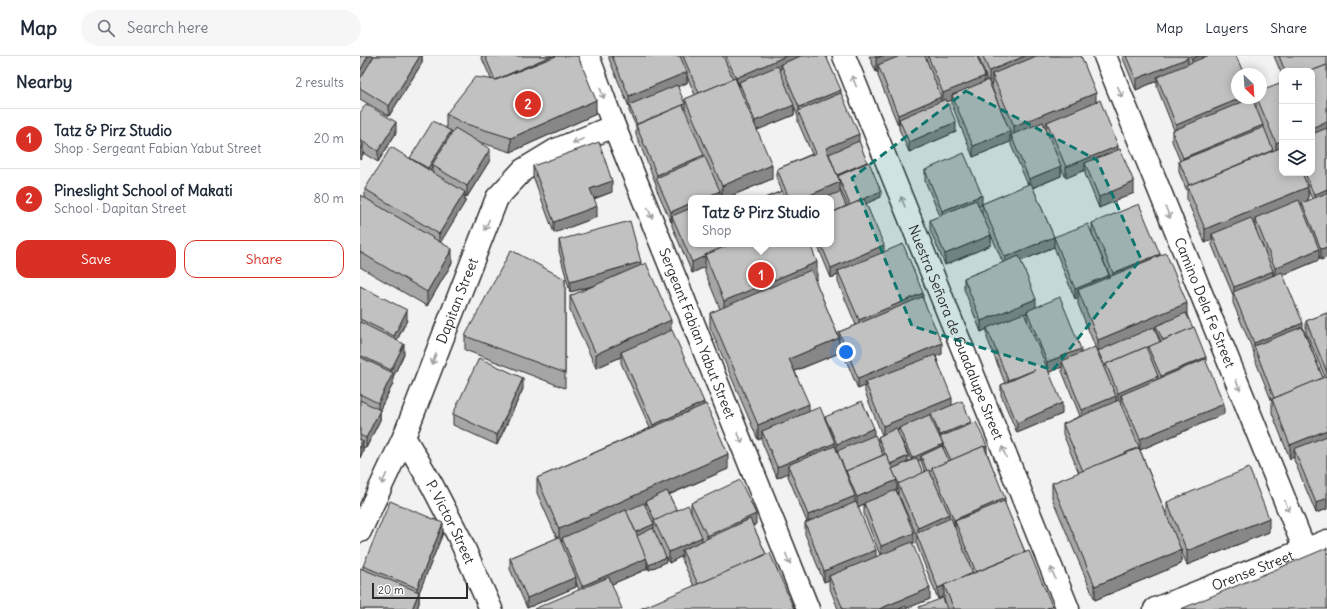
<!DOCTYPE html>
<html lang="en">
<head>
<meta charset="utf-8">
<style>
	:root { --surface:#fff; --page:#f6f6f7; --text:#1f2937; --muted:#747a83; --line:#e0e1e3; --accent:#d93025 }
	body { margin:0; font-family:Delius,sans-serif; background:var(--page); color:var(--text) }
	.controls { position:absolute; right:12px; top:12px; display:grid; overflow:hidden; border-radius:8px; box-shadow:0 2px 10px #0003 }
	.controls button { width:36px; height:36px; display:grid; place-items:center; padding:0; border:0; border-bottom:1px solid var(--line); background:var(--surface); color:var(--text); font:20px sans-serif }
	.compass { position:absolute; left:871px; top:12px; width:36px; height:36px; border-radius:50%; background:var(--surface); box-shadow:0 2px 10px #0003; rotate:155deg }
	.scale { position:absolute; left:12px; bottom:10px; width:96px; box-sizing:border-box; padding-left:4px; border:2px solid #2b2b2b; border-top:0; font-size:11px; line-height:14px; white-space:nowrap; color:#2b2b2b; -webkit-text-stroke:3px #fff; paint-order:stroke }
	.you { position:absolute; left:486px; top:296px; width:14px; height:14px; margin:-10px; border:3px solid #fff; border-radius:50%; background:#1a73e8; box-shadow:0 0 0 6px #1a73e833 }
	.badge { display:grid; place-items:center; width:26px; height:26px; border-radius:50%; background:var(--accent); color:#fff; font-size:13px; font-weight:700 }
	.pin { position:absolute; translate:-50% -50%; border:2px solid #fff; box-shadow:0 1px 4px #0006 }
	.popup { position:absolute; left:328px; top:139px; width:146px; height:52px; box-sizing:border-box; display:grid; place-content:center; border-radius:8px; background:var(--surface); filter:drop-shadow(0 1px 3px #0005); font-size:13px; white-space:nowrap; color:var(--muted) }
	.popup b { font-size:15px; color:var(--text) }
	.popup::after { content:''; position:absolute; left:50%; top:100%; margin-left:-8px; border:8px solid transparent; border-top-color:var(--surface) }
	.list { margin:0; padding:0; list-style:none }
	h2 { display:flex; justify-content:space-between; align-items:center; height:52px; margin:0; padding:0 16px; font-size:17px }
	h2 small { font-size:13px; font-weight:400; color:var(--muted) }
	.list li { display:grid; grid-template-columns:26px 1fr auto; gap:12px; align-items:center; box-sizing:border-box; height:60px; padding:0 16px; border-top:1px solid var(--line) }
	.list b { display:block; font-size:15px; white-space:nowrap }
	.list p { margin:0; font-size:13px; white-space:nowrap; color:var(--muted) }
	.list em { font-size:13px; font-style:normal; color:var(--muted) }
	.actions { display:flex; gap:8px; padding:12px 16px }
	.actions a { flex:1; padding:9px 0; border:1px solid var(--accent); border-radius:12px; text-align:center; font-size:14px; color:var(--accent) }
	.actions .main { background:var(--accent); color:#fff }
	.icon { flex:none; width:22px; height:22px; fill:none; stroke:currentColor; stroke-width:2; stroke-linecap:round; stroke-linejoin:round }
	.map { position:relative; flex:none; width:967px; height:553px; overflow:hidden }
	header { display:flex; align-items:center; gap:24px; box-sizing:border-box; height:56px; padding:0 20px; background:var(--surface); border-bottom:1px solid var(--line) }
	header strong { font-size:19px }
	nav { display:flex; gap:22px; margin-inline-start:auto; font-size:14px }
	.search { width:280px; height:36px; background:var(--page); display:flex; align-items:center; gap:10px; box-sizing:border-box; padding:0 14px; border-radius:22px; color:var(--muted); font-size:15px }
	main { display:flex }
	aside { flex:1; background:var(--surface) }
	.map>svg:first-child { display:block }
	.lines { fill:none; stroke-linecap:round; stroke-linejoin:round }
	.minor-casing { stroke:#2b2b2b; stroke-width:25 }
	.minor { stroke:#fff; stroke-width:22 }
	.wall { fill:#a6a6a6; stroke:#2b2b2b; fill-rule:evenodd }
	.shaded-wall { fill:#878787; stroke:#2b2b2b }
	.building { fill:#c1c1c1; stroke:#2b2b2b }
	.oneway { stroke:#a0a0a0 }
	.marked { fill:#0f766e; fill-opacity:0.2; stroke:#0f766e; stroke-width:3; stroke-dasharray:8 5; stroke-linejoin:round }
	.labels { text-anchor:middle; stroke-width:3; stroke-linejoin:round; paint-order:stroke }
	.street-label { font-size:14px; fill:#2b2b2b; stroke:#fff }
</style>
</head>
<body>
<header>
<strong>Map</strong>
<div class="search"><svg class="icon" aria-label="search" viewBox="0 0 24 24"><circle cx="10" cy="10" r="6"/><path d="M15 15l6 6"/></svg>Search here</div>
<nav><a>Map</a><a>Layers</a><a>Share</a></nav>
</header>
<main>
<aside>
<h2>Nearby<small>2 results</small></h2>
<ul class="list">
<li><span class="badge">1</span><div><b>Tatz &amp; Pirz Studio</b><p>Shop · Sergeant Fabian Yabut Street</p></div><em>20 m</em></li>
<li><span class="badge">2</span><div><b>Pineslight School of Makati</b><p>School · Dapitan Street</p></div><em>80 m</em></li>
</ul>
<div class="actions"><a class="main">Save</a><a>Share</a></div>
</aside>
<div class="map">
<svg width="967" height="553" viewBox="0 0 967 553">
	<rect width="100%" height="100%" fill="#f2f2f2"/>
	<filter id="ink" filterUnits="userSpaceOnUse"><feTurbulence type="fractalNoise" baseFrequency=".025" numOctaves="2"/><feDisplacementMap in="SourceGraphic" scale="8" xChannelSelector="R" yChannelSelector="G"/><feConvolveMatrix kernelMatrix="1 2 1 2 8 2 1 2 1" color-interpolation-filters="sRGB"/></filter>
	<g filter="url(#ink)">
		<g class="lines">
			<defs>
				<g id="minor">
					<path id="s1" d="M228 0 254 70 448 553"/>
					<path id="s2" d="M484 0 708 553"/>
					<path id="s3" d="M745 0 945 494"/>
					<path id="s4" d="M44 381 72 429 99 481 131 553"/>
					<path id="s5" d="M0 475 44 381 137 142 163 114 196 94 254 70"/>
					<path id="s6" d="M795 553 967 485"/>
				</g>
			</defs>
			<!-- minor casing -->
			<use href="#minor" class="minor-casing"/>
			<!-- minor -->
			<use href="#minor" class="minor"/>
		</g>
		<!-- wall -->
		<g class="wall">
			<polygon points="0,0 62,0 62,7 29,60 0,43"/>
			<path d="M121 0H218L236 58 151 96 119 86 130 104 107 141 105 139V146L80 186 92 207 67 250 0 211V139L5 142V133L50 102 86 72V58L131 23ZM87 73 93 76 91 78ZM72 111V116L70 115Z"/>
			<path d="M249 0H466L507 107 521 141 506 147 524 196 563 243 582 298 576 300 592 349 611 368 627 396 645 449 665 496 692 553H588L584 543V540L578 543 556 487V478L540 442 554 487 552 488 570 543 547 552V553H478L469 530V524L464 526 445 478V467L447 466 428 420V417L417 422 402 386V382L398 384 350 271V257L360 253 345 216V211L332 217 312 170V166H311L296 132V128L276 79V70L269 55V50V51L249 3ZM327 20 335 39 325 43V54L317 30 327 27ZM434 51 438 61V66L452 98 417 113V123L422 135 405 142H471V188H457L471 222 478 219V226L496 269 479 276V282L455 224 457 223 331 188V142H366L412 123 397 74 434 59ZM480 133 488 150H486L480 137ZM479 287 498 333 505 330V336L522 379 518 381V386L514 379 465 361V363L449 356 435 315 479 297ZM541 383 551 404 548 405ZM561 404V405L565 416 563 417 558 405ZM537 430 538 432V438L536 434H537ZM504 448V458L520 499 516 501 498 451Z"/>
			<path d="M509 0H617L625 25 627 24 618 0H721L736 46 758 94 774 137 739 152 725 118V114L706 122 701 112V120L673 132 694 181 749 221 750 220 732 178V167L800 200 827 259 846 307 864 358 780 394 807 460V446L909 476 827 509 821 494V508L735 544 692 442V427L719 417 703 378V368L720 360 702 315V311L689 316 702 358 657 377 641 339V329L645 327 627 282V273L621 276 604 233V222L643 207 631 179V189L585 209 570 174V164L580 160 565 125V114L622 149 619 150 622 158V148L668 129 651 89V79L632 32V28H630L650 86 613 101 592 49V44L587 46 596 76 549 96 539 73V69H538L518 20V16H516ZM694 191 715 243 718 242V248L738 298 721 297 676 251 661 205ZM667 257V264L664 258ZM795 274H796V275L801 285 800 286Z"/>
			<path d="M762 0H876L896 52V42H901L922 27V117H952V15H922V19L914 0H967V201L961 204 959 200V204L923 219 943 272 963 322 965 321 946 276V265L967 257V453L956 457 934 404V401L930 403 912 357V346L894 301V297L873 247V239L852 189V184L845 187 827 144V135L819 116V105H820L812 85V75L814 74 797 31V25L776 34ZM948 134 952 143 948 145ZM895 167V173L914 219 913 220 893 168Z"/>
			<polygon points="0,57 36,77 18,106 3,97 3,98 0,104"/>
			<polygon points="173,110 252,136 234,143 237,161 194,177 173,120"/>
			<polygon points="199,184 281,209 311,274 344,348 368,413 309,439 317,455 331,456 331,447 396,468 393,470 406,498 334,530 322,504 322,500 309,507 306,501 306,506 289,514 287,509 287,513 252,528 219,534 216,526 216,531 167,552 150,513 150,502 197,482 177,437 177,422 290,372 261,307 261,301 236,312 210,255 210,240 234,230 210,236 199,195"/>
			<polygon points="205,223 205,332 105,294 105,280"/>
			<polygon points="0,230 47,264 37,284 44,298 33,321 33,328 20,353 20,364 6,392 3,391 3,395 0,402"/>
			<polygon points="163,333 137,389 93,369 93,358"/>
			<polygon points="83,477 59,536 59,547 57,553 0,553 3,510"/>
		</g>
		<!-- shaded-wall -->
		<g class="shaded-wall">
			<polygon points="8,0 15,0 0,29 0,15"/>
			<polygon points="60,0 62,0 62,7 29,60 29,50"/>
			<polygon points="191,0 211,0 135,34 135,24"/>
			<polygon points="426,0 447,0 421,8 421,13 381,31 379,26 379,31 376,22"/>
			<polygon points="522,0 557,0 518,9 518,16 516,16 516,2"/>
			<polygon points="665,0 699,0 632,18 632,28 629,29 629,15"/>
			<polygon points="839,0 864,0 832,14 832,3"/>
			<polygon points="828,2 828,12 797,21 797,25 776,34 776,23"/>
			<polygon points="327,16 327,27 270,50 269,49 269,51 269,40"/>
			<polygon points="625,20 625,30 592,39 592,44 583,48 583,37"/>
			<polygon points="481,34 481,45 439,56 439,51"/>
			<polygon points="736,37 736,51 687,66 687,71 654,85 654,70"/>
			<polygon points="581,41 581,51 539,63 539,69 538,69 538,59"/>
			<polygon points="881,42 892,42 892,48 816,79 816,69"/>
			<polygon points="236,44 236,58 151,96 151,82"/>
			<polygon points="434,49 434,59 395,75 395,65"/>
			<polygon points="967,65 967,79 952,86 952,72"/>
			<polygon points="36,66 36,77 18,106 18,95"/>
			<polygon points="596,66 596,76 549,96 549,86"/>
			<polygon points="903,69 903,79 823,112 823,102"/>
			<polygon points="91,75 91,81 72,109 72,111 68,118 68,112"/>
			<polygon points="650,75 650,86 613,101 613,90"/>
			<polygon points="499,78 499,89 469,101 466,92"/>
			<polygon points="922,84 922,98 916,101 916,87"/>
			<polygon points="3,88 3,98 0,104 0,93"/>
			<polygon points="758,90 758,100 725,107 725,114 706,122 706,111"/>
			<polygon points="130,93 130,104 107,141 107,130"/>
			<polygon points="344,99 344,109 297,122 297,119"/>
			<polygon points="507,106 507,112 479,124 477,119"/>
			<polygon points="412,109 412,123 366,142 362,142 362,130"/>
			<polygon points="701,110 701,120 669,133 669,123"/>
			<polygon points="252,125 252,136 230,144 230,133"/>
			<polygon points="480,126 480,137 468,142 443,142"/>
			<polygon points="774,126 774,137 739,152 739,141"/>
			<polygon points="948,131 948,145 897,166 895,162 895,167 854,183 852,178 852,184 845,187 845,173"/>
			<polygon points="967,133 967,144 954,149 954,139"/>
			<polygon points="360,135 360,142 344,142"/>
			<polygon points="521,135 521,141 490,155 490,149"/>
			<polygon points="105,136 105,146 79,189 79,178"/>
			<polygon points="622,139 622,149 582,166 582,155"/>
			<polygon points="331,147 331,158 312,160 312,166 311,166 311,156"/>
			<polygon points="237,150 237,161 194,177 194,166"/>
			<polygon points="631,179 631,189 585,209 585,198"/>
			<polygon points="694,181 694,191 645,212 645,201"/>
			<polygon points="524,189 524,200 478,215 478,219 471,222 471,212"/>
			<polygon points="967,191 967,201 961,204 961,193"/>
			<polygon points="92,193 92,207 67,250 67,236"/>
			<polygon points="959,193 959,204 915,222 915,212"/>
			<polygon points="800,198 800,209 753,228 753,217"/>
			<polygon points="345,200 345,211 332,217 332,206"/>
			<polygon points="281,206 281,217 210,236 210,226"/>
			<polygon points="457,206 457,223 364,262 364,245"/>
			<polygon points="913,215 913,226 874,239 874,231"/>
			<polygon points="749,219 749,230 718,234 718,242 715,243 715,233"/>
			<polygon points="563,237 563,247 499,275 499,264"/>
			<polygon points="676,243 676,253 667,255 667,257 628,273 627,272 627,273 621,276 621,265"/>
			<polygon points="827,247 827,261 796,270 796,274 740,298 738,295 738,284"/>
			<polygon points="47,254 47,264 34,290 34,280"/>
			<polygon points="311,264 311,279 261,296 261,301 236,312 236,298"/>
			<polygon points="943,267 943,277 894,291 894,287"/>
			<polygon points="479,282 479,297 429,317 429,303"/>
			<polygon points="582,287 582,298 507,329 505,326 505,330 498,333 498,322"/>
			<polygon points="44,288 44,298 33,321 33,328 18,357 18,347 31,321 31,314"/>
			<polygon points="721,293 721,303 702,305 702,311 687,317 687,306"/>
			<polygon points="846,301 846,311 801,330 801,320"/>
			<polygon points="675,314 648,334 648,324"/>
			<polygon points="798,320 798,330 761,339 761,347 758,348 758,337"/>
			<polygon points="163,322 163,333 137,389 137,379"/>
			<polygon points="756,340 756,350 722,365 722,354"/>
			<polygon points="592,342 592,353 571,358 571,361 539,373 539,372 539,374 523,380 523,370"/>
			<polygon points="344,346 344,357 293,379 293,369"/>
			<polygon points="702,347 702,358 657,377 657,367"/>
			<polygon points="449,348 449,362 402,375 402,382 398,384 398,369"/>
			<polygon points="864,348 864,358 780,394 780,383"/>
			<polygon points="20,354 20,364 6,392 6,382"/>
			<polygon points="611,366 611,371 580,381 580,385 580,379"/>
			<polygon points="514,372 514,383 477,399 477,388"/>
			<polygon points="967,374 967,388 934,393 934,401 930,403 930,389"/>
			<polygon points="3,385 3,395 0,402 0,392"/>
			<polygon points="475,387 475,397 428,409 428,417 417,422 417,411"/>
			<polygon points="583,388 583,394 561,400 561,404 552,408 552,402"/>
			<polygon points="627,390 627,396 591,412"/>
			<polygon points="368,398 368,413 287,448 286,445 286,449 202,482 202,486 199,487 199,473"/>
			<polygon points="548,400 548,406 530,414 530,409"/>
			<polygon points="537,424 537,434 497,451 497,441"/>
			<polygon points="495,440 495,451 448,470 448,459"/>
			<polygon points="645,442 645,453 595,465 595,473 594,474 594,464"/>
			<polygon points="967,442 967,453 956,457 956,447"/>
			<polygon points="396,458 396,468 347,491 347,480"/>
			<polygon points="589,458 589,469 558,483 558,472"/>
			<polygon points="909,462 909,476 827,509 827,495"/>
			<polygon points="83,467 83,477 57,542 57,532"/>
			<polygon points="294,468 294,473 276,482 276,476"/>
			<polygon points="554,477 554,487 521,501 521,490"/>
			<polygon points="342,481 342,491 322,494 322,500 309,507 309,496"/>
			<polygon points="516,494 516,504 469,520 469,524 464,526 464,515"/>
			<polygon points="821,494 821,508 735,544 735,530"/>
			<polygon points="306,501 306,506 289,514 289,509"/>
			<polygon points="287,502 287,513 222,541 222,530"/>
			<polygon points="216,521 216,531 167,552 167,542"/>
			<polygon points="584,530 584,540 578,543 578,532"/>
			<polygon points="570,532 570,543 545,553 519,553"/>
			<polygon points="59,536 59,547 57,553 52,553"/>
			<polygon points="692,550 692,553 685,553"/>
		</g>
		<!-- building -->
		<g class="building">
			<polygon points="0,0 8,0 0,15"/>
			<polygon points="14,0 60,0 29,50 0,32 0,23"/>
			<polygon points="125,0 191,0 135,24"/>
			<polygon points="196,0 218,0 236,44 151,82 103,67 86,58 115,21 136,24"/>
			<polygon points="252,0 320,0 327,16 269,40"/>
			<polygon points="323,0 363,0 373,23 339,37"/>
			<polygon points="366,0 426,0 376,22"/>
			<polygon points="441,0 466,0 481,34 439,51 421,8"/>
			<polygon points="515,0 522,0 516,2"/>
			<polygon points="540,0 565,0 581,41 538,59 518,9"/>
			<polygon points="568,0 617,0 625,20 583,37"/>
			<polygon points="623,0 665,0 629,15"/>
			<polygon points="677,0 721,0 736,37 654,70 632,18"/>
			<polygon points="766,0 827,0 828,2 776,23"/>
			<polygon points="830,0 839,0 832,3"/>
			<polygon points="847,0 876,0 884,18 877,18 877,42 881,42 816,69 797,21"/>
			<polygon points="919,0 967,0 967,9 951,15 925,15"/>
			<polygon points="967,9 967,65 952,72 952,15 951,15"/>
			<polygon points="418,10 434,49 395,65 379,26"/>
			<polygon points="375,22 412,109 362,130 325,43"/>
			<polygon points="628,24 650,75 613,90 592,39"/>
			<polygon points="922,27 922,84 916,87 897,42 901,42 901,35"/>
			<polygon points="317,29 325,48 277,68 269,49"/>
			<polygon points="481,37 499,78 466,92 480,126 443,142 429,142 417,113 456,97 438,55"/>
			<polygon points="892,42 903,69 823,102 812,75"/>
			<polygon points="586,43 596,66 549,86 539,63"/>
			<polygon points="740,44 758,90 706,111 687,66"/>
			<polygon points="6,48 36,66 18,95 0,84 0,57"/>
			<polygon points="323,49 344,99 297,119 276,69"/>
			<polygon points="73,65 91,75 68,112 50,102"/>
			<polygon points="683,66 701,110 669,123 651,79"/>
			<polygon points="904,71 913,94 829,129 819,105"/>
			<polygon points="95,72 130,93 107,130 72,109"/>
			<polygon points="967,72 967,133 954,139 945,117 952,117 952,78"/>
			<polygon points="499,85 507,106 477,119 469,98"/>
			<polygon points="0,86 3,88 0,93"/>
			<polygon points="239,86 252,125 230,133 237,150 194,166 173,110"/>
			<polygon points="31,91 105,136 79,178 5,133"/>
			<polygon points="922,91 922,117 942,117 948,131 845,173 827,130"/>
			<polygon points="760,93 774,126 739,141 725,107"/>
			<polygon points="604,97 622,139 582,155 565,114"/>
			<polygon points="345,101 360,135 344,142 331,142 331,147 311,156 296,122"/>
			<polygon points="509,106 521,135 490,149 478,120"/>
			<polygon points="671,127 694,181 645,201 622,148"/>
			<polygon points="422,135 425,142 405,142"/>
			<polygon points="480,136 486,150 471,157 471,142 464,142"/>
			<polygon points="967,137 967,191 961,193 942,147"/>
			<polygon points="0,139 92,193 67,236 0,196"/>
			<polygon points="362,139 364,142 355,142"/>
			<polygon points="504,143 524,189 471,212 461,188 471,188 471,157"/>
			<polygon points="616,144 631,179 585,198 570,164"/>
			<polygon points="939,144 959,193 915,212 895,162"/>
			<polygon points="779,148 800,198 753,217 732,167"/>
			<polygon points="331,152 331,188 371,188 345,199 345,200 332,206 312,160"/>
			<polygon points="891,162 913,215 874,231 852,178"/>
			<polygon points="270,165 281,206 210,226 199,184"/>
			<polygon points="728,168 749,219 715,233 694,181"/>
			<polygon points="371,188 450,188 457,206 364,245 345,199"/>
			<polygon points="543,188 563,237 499,264 478,215"/>
			<polygon points="151,194 205,223 205,317 105,280"/>
			<polygon points="806,197 827,247 738,284 718,234"/>
			<polygon points="659,200 676,243 621,265 604,222"/>
			<polygon points="286,207 311,264 236,298 210,240"/>
			<polygon points="451,214 479,282 429,303 449,348 398,369 350,257"/>
			<polygon points="922,216 943,267 894,287 873,236"/>
			<polygon points="0,230 47,254 34,280 0,263"/>
			<polygon points="562,241 582,287 498,322 479,276"/>
			<polygon points="700,241 721,293 687,306 667,255"/>
			<polygon points="664,257 702,347 657,367 641,329 675,314 648,324 627,272"/>
			<polygon points="826,257 833,272 803,284 796,270"/>
			<polygon points="967,257 967,316 946,265"/>
			<polygon points="0,266 44,288 31,314 0,299"/>
			<polygon points="794,271 800,286 788,291 786,292 786,291 746,308 746,310 745,310 738,295"/>
			<polygon points="834,271 846,301 801,320 788,291"/>
			<polygon points="942,271 963,322 914,342 894,290"/>
			<polygon points="312,274 344,346 293,369 261,296"/>
			<polygon points="735,291 756,340 722,354 702,305"/>
			<polygon points="786,291 798,320 758,337 746,308"/>
			<polygon points="575,299 592,342 523,370 505,326"/>
			<polygon points="0,301 33,317 18,347 0,338"/>
			<polygon points="119,302 163,322 137,379 93,358"/>
			<polygon points="845,303 864,348 780,383 761,339"/>
			<polygon points="967,320 967,374 930,389 912,343"/>
			<polygon points="0,344 20,354 6,382 0,379"/>
			<polygon points="759,344 779,391 723,415 703,368"/>
			<polygon points="502,345 514,372 477,388 465,361"/>
			<polygon points="602,345 611,366 580,379 571,358"/>
			<polygon points="346,348 368,398 199,473 177,422"/>
			<polygon points="460,351 475,387 417,411 402,375"/>
			<polygon points="569,359 583,388 552,402 539,372"/>
			<polygon points="616,366 627,390 625,391 624,390 591,404 580,381"/>
			<polygon points="536,372 548,400 530,408 526,398 525,398 518,381"/>
			<polygon points="515,379 523,399 486,415 486,416 477,395"/>
			<polygon points="967,380 967,442 956,447 934,393"/>
			<polygon points="0,383 3,385 0,392"/>
			<polygon points="475,390 495,440 448,459 428,409"/>
			<polygon points="582,390 589,405 572,412 572,415 570,416 569,414 567,415 561,400"/>
			<polygon points="624,390 645,442 594,464 572,412"/>
			<polygon points="779,392 821,494 735,530 692,427"/>
			<polygon points="526,398 537,424 497,441 486,415"/>
			<polygon points="557,402 563,417 539,428 532,413"/>
			<polygon points="889,412 909,462 827,495 807,446"/>
			<polygon points="569,414 589,458 558,472 538,428"/>
			<polygon points="380,424 396,458 347,480 331,447"/>
			<polygon points="536,434 554,477 521,490 504,447"/>
			<polygon points="307,435 317,455 295,465 286,445"/>
			<polygon points="30,445 83,467 57,532 3,510"/>
			<polygon points="644,445 665,496 616,516 595,465"/>
			<polygon points="496,446 516,494 464,515 445,467"/>
			<polygon points="284,447 294,468 276,476 266,455"/>
			<polygon points="328,449 342,481 309,496 294,465"/>
			<polygon points="266,454 287,502 222,530 202,482"/>
			<polygon points="591,462 613,517 578,532 556,477"/>
			<polygon points="390,463 406,498 383,509 338,528 322,494"/>
			<polygon points="293,472 306,501 289,509 277,480"/>
			<polygon points="199,481 216,521 167,542 150,502"/>
			<polygon points="552,486 570,532 519,553 483,553 469,520"/>
			<polygon points="967,492 967,553 821,553"/>
			<polygon points="669,495 692,550 685,553 594,553 584,529"/>
			<polygon points="410,497 434,553 280,553"/>
			<polygon points="0,512 59,536 52,553 0,553"/>
			<polygon points="249,521 262,553 174,553"/>
			<polygon points="583,542 587,553 560,553 559,551"/>
			<polygon points="546,550 547,553 539,553"/>
		</g>
		<!-- one-way arrows -->
		<defs><path id="oneway-shaft" d="M-6 0H5M1.5-3L5.5 0L1.5 3" fill="none" stroke-width="1.6" stroke-linecap="round" stroke-linejoin="round"/></defs>
		<g class="oneway">
			<use href="#oneway-shaft" transform="translate(494 25) rotate(-112)"/>
			<use href="#oneway-shaft" transform="translate(760 36) rotate(68)"/>
			<use href="#oneway-shaft" transform="translate(242 37) rotate(69)"/>
			<use href="#oneway-shaft" transform="translate(218 85) rotate(157)"/>
			<use href="#oneway-shaft" transform="translate(543 146) rotate(-112)"/>
			<use href="#oneway-shaft" transform="translate(290 157) rotate(68)"/>
			<use href="#oneway-shaft" transform="translate(808 157) rotate(68)"/>
			<use href="#oneway-shaft" transform="translate(127 169) rotate(111)"/>
			<use href="#oneway-shaft" transform="translate(74 303) rotate(111)"/>
			<use href="#oneway-shaft" transform="translate(878 329) rotate(68)"/>
			<use href="#oneway-shaft" transform="translate(380 382) rotate(68)"/>
			<use href="#oneway-shaft" transform="translate(644 396) rotate(-112)"/>
			<use href="#oneway-shaft" transform="translate(24 423) rotate(115)"/>
			<use href="#oneway-shaft" transform="translate(927 450) rotate(68)"/>
			<use href="#oneway-shaft" transform="translate(428 503) rotate(68)"/>
			<use href="#oneway-shaft" transform="translate(693 517) rotate(-112)"/>
		</g>
	</g>
	<!-- marked area -->
	<path class="marked" d="M606 35 737 104 781 203 693 314 552 270 492 122Z"/>
	<g class="labels">
		<!-- street labels -->
		<g class="street-label">
			<text dy="5" stroke="none"><textPath href="#s5" startOffset="250">Dapitan Street</textPath></text>
			<text dy="5" stroke="none"><textPath href="#s3" startOffset="266">Camino Dela Fe Street</textPath></text>
			<text dy="5" stroke="none"><textPath href="#s2" startOffset="298">Nuestra Señora de Guadalupe Street</textPath></text>
			<text dy="5" stroke="none"><textPath href="#s1" startOffset="298">Sergeant Fabian Yabut Street</textPath></text>
			<text dy="5" stroke="none"><textPath href="#s4" startOffset="97">P. Victor Street</textPath></text>
			<text dy="5" stroke="none"><textPath href="#s6" startOffset="105">Orense Street</textPath></text>
		</g>
	</g>
</svg>
<div class="controls">
<button>+</button>
<button>−</button>
<button><svg class="icon" aria-label="layers" viewBox="0 0 24 24"><path d="M12 4l9 5-9 5-9-5zM3 14l9 5 9-5"/></svg></button>
</div>
<svg class="compass" viewBox="-18 -18 36 36"><path d="M0-13l5 13h-10z" fill="#e53935"/><path d="M0 13l5-13h-10z" fill="#747a83"/></svg>
<div class="scale">20 m</div>
<div class="you"></div>
<div class="pin badge" style="left:401px;top:219px">1</div>
<div class="popup"><b>Tatz &amp; Pirz Studio</b>Shop</div>
<div class="pin badge" style="left:168px;top:48px">2</div>
</div>
</main>
</body>
</html>
